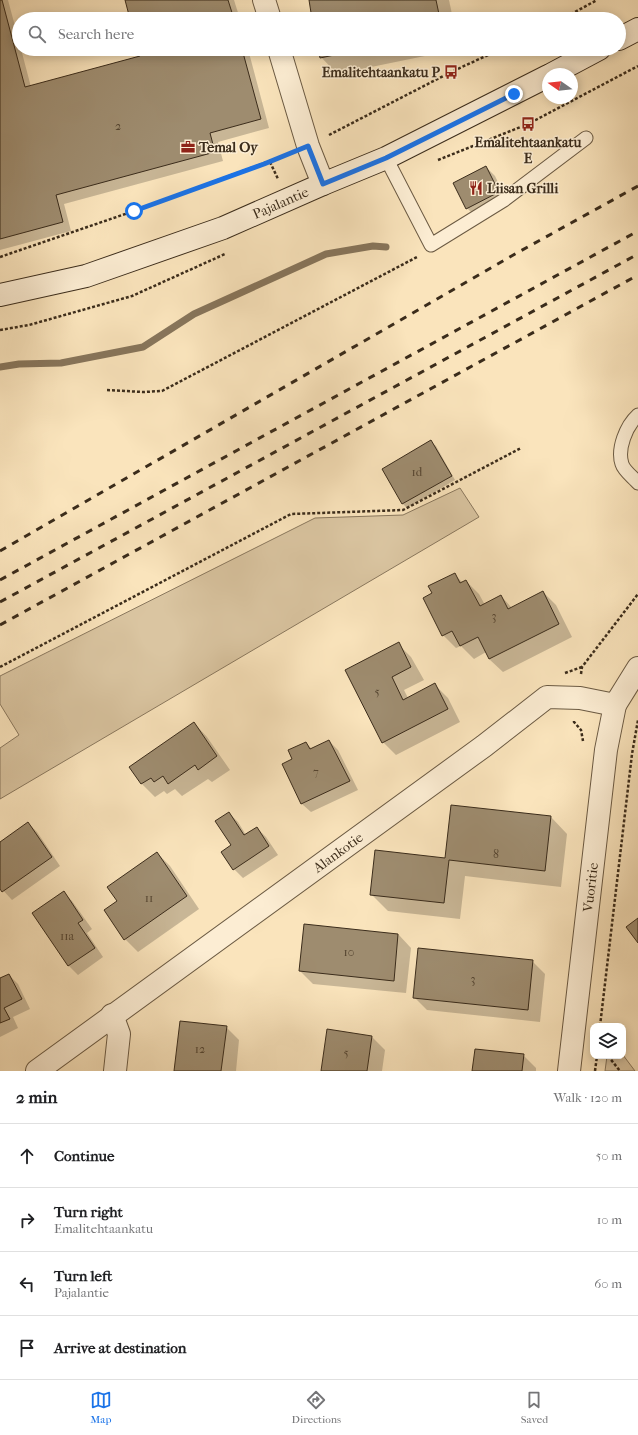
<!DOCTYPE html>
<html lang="en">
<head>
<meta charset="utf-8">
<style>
	:root { --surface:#fff; --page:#f6f6f6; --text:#202124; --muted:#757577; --line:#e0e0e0; --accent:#1a73e8 }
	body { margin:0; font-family:"IM FELL French Canon",serif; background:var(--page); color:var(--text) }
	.controls { position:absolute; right:12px; bottom:12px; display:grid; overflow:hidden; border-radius:8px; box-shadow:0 2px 10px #0003 }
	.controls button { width:36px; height:36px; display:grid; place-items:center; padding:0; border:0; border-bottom:1px solid var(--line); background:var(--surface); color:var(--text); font:20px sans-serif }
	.compass { position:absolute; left:542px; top:68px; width:36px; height:36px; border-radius:50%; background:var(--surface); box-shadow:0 2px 10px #0003; rotate:284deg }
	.stop { position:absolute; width:12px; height:12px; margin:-9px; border:3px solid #1a73e8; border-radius:50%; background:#fff }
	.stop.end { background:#1a73e8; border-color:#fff; box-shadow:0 1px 4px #0008 }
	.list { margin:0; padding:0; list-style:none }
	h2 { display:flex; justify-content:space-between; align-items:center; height:52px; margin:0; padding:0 16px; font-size:17px }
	h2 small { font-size:13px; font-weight:400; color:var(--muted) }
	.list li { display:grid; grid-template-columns:26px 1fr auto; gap:12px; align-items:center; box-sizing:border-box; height:64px; padding:0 16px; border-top:1px solid var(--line) }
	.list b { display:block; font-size:15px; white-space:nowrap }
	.list p { margin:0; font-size:13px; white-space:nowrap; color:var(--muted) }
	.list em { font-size:13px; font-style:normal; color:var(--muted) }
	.icon { flex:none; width:22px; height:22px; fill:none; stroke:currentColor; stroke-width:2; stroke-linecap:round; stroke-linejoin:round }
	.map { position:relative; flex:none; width:638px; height:1071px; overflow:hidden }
	.search { position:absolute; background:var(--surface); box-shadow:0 2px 10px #0003; left:12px; right:12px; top:12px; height:44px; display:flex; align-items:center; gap:10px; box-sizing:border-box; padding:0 14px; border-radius:22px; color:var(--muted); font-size:15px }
	.sheet { height:308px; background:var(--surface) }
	nav { display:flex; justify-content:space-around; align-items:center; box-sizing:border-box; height:56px; border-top:1px solid var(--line); background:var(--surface); font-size:11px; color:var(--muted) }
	nav a { display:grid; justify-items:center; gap:2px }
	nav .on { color:var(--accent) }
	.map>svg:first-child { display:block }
	.green { fill:#dac5a1; stroke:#8a785e }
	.shadow { fill:#0003 }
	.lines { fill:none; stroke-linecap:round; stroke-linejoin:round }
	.stream { stroke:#87755b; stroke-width:7 }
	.building { fill:#9e8c6f; stroke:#3b2c1b }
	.lane-casing { stroke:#6b5a43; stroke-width:15 }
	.street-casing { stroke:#6b5a43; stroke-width:24 }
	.secondary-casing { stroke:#3b2c1b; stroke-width:24 }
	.path { stroke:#3b2c1b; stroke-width:2.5; stroke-dasharray:3 2; stroke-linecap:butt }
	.lane { stroke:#fcedd3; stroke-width:13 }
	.street { stroke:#fcedd3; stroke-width:22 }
	.secondary { stroke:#fcedd3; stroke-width:22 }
	.rail { stroke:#3b2c1b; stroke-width:3; stroke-dasharray:7 7; stroke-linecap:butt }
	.route { stroke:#1a73e8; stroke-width:5 }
	.labels { text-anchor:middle; stroke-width:3; stroke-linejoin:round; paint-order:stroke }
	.number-label { font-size:12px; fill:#544430 }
	.poi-label { font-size:14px; font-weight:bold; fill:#3b2c1b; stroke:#fcedd3; text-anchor:start }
	.street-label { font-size:14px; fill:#3b2c1b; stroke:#fcedd3 }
</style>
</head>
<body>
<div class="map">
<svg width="638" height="1071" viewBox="0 0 638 1071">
	<rect width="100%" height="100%" fill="#fae4bc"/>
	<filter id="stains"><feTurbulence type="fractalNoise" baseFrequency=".005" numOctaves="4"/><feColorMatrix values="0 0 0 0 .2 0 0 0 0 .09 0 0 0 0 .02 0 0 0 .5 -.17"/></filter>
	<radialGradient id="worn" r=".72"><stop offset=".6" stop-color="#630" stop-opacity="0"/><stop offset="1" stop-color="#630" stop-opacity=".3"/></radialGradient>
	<!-- green -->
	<g class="green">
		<polygon points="460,488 479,517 0,799 0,748 19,735 0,704 0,676 315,518 403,515"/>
		<polygon points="623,1055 635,1071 605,1071 607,1056"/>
	</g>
	<!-- shadow -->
	<g class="shadow">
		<polygon points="0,0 8,0 19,41 19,49 21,49 31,87 142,57 140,49 248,49 269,128 218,142 223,161 64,204 71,231 0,250"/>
		<polygon points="126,0 234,0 240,19 131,19"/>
		<polygon points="310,0 449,0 453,19 313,19"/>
		<polygon points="319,49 459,49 337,74 321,57"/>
		<polygon points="486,167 495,176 507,201 476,217 467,208"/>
		<polygon points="431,442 436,446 455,480 407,508 403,504 384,469"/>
		<polygon points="454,574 463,583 466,581 479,594 485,605 501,596 512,608 543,592 556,605 572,637 503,672 489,659 486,652 474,659 461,646 456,648 443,635 434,594"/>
		<polygon points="398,644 411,657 424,680 404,690 408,698 435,685 448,698 460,722 396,755 383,742 346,671"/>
		<polygon points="194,723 207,737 230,770 212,782 208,779 182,796 175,789 167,794 164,791 155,797 142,784 130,767"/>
		<polygon points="329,741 338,750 358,790 311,812 302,804 283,765 293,760 306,743 312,749"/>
		<polygon points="452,806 551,817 567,834 561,887 465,876 460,919 388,911 371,894 446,859"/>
		<polygon points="229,813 238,822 246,835 257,828 266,837 278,855 243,878 234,869"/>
		<polygon points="28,823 37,832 60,866 12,900 0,887 0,843"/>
		<polygon points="157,853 170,866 199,909 138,952 125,939 118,901"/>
		<polygon points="63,892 72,901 92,929 87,933 103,957 78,975 69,966 33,913"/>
		<polygon points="398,934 411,948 406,993 313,984 300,971"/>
		<polygon points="532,961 545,974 540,1022 427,1010 414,997"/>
		<polygon points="9,975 18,984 30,1009 13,1017 18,1028 0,1037 0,979"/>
		<polygon points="226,1027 239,1040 236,1071 175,1071"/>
		<polygon points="372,1037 385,1050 382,1071 322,1071"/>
		<polygon points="523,1055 536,1068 536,1071 473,1071"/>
	</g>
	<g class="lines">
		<!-- stream -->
		<polyline class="stream" points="0,367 19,364 61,363 143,347 194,314 326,254 373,246 386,247"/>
	</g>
	<!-- building -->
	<g class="building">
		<polygon points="0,0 2,0 25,87 140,56 138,49 242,49 261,119 210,133 215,152 56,195 63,222 0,239"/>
		<polygon points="125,0 228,0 234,19 130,19"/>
		<polygon points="309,0 436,0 440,19 312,19"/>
		<polygon points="318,49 363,49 320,58"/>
		<polygon points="486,166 499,192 466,209 453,183"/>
		<polygon points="431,440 452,476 402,504 382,469"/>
		<polygon points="455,573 460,583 466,580 480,606 501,595 508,609 543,591 559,624 489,659 478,637 460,646 452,631 442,636 423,598 432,593 428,586"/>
		<polygon points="399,642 411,667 392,677 403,700 435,683 448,709 382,743 345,670"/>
		<polygon points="194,722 217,756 198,770 195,765 168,784 163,776 154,782 151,778 141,784 129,767"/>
		<polygon points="329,740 350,781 301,804 282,764 292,759 288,750 306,742 310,749"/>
		<polygon points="451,805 551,816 545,871 449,860 444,903 370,895 375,850 445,858"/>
		<polygon points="229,812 244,835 257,827 269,846 233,870 221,852 231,845 215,821"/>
		<polygon points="28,822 52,857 2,892 0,889 0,842"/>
		<polygon points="157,852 187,896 124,940 104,910 117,901 107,887"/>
		<polygon points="64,891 83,920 78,923 95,948 68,966 32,913"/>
		<polygon points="638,918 638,943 626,927"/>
		<polygon points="304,924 398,934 394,981 299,971"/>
		<polygon points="418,948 533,960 528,1010 413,998"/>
		<polygon points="9,974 22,999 4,1008 10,1019 0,1023 0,978"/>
		<polygon points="180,1021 227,1026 221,1071 174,1071"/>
		<polygon points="327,1029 372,1036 367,1071 321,1071"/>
		<polygon points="475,1049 524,1054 522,1071 472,1071"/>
	</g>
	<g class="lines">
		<defs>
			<g id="lane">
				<polyline points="386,158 431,245 504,200 586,138"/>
				<path d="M638 415C626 426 617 449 622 464 624 471 634 478 638 483"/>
			</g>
			<g id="street">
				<polyline points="264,0 270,19"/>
				<polyline points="279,49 308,146 323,184"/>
				<polyline points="112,1015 119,1034 115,1071"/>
				<path id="s1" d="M37 1071 484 746 547 697 580 698 615 705 638 668"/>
				<path id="s2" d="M569 1071 606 750 615 705"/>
			</g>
			<g id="secondary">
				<polyline points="619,39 638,29"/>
				<polyline points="552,74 599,49"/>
				<path id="s3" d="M0 295 86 276 223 228 323 184 386 158 548 76"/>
			</g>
		</defs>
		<!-- lane casing -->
		<use href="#lane" class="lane-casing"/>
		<!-- street casing -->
		<use href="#street" class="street-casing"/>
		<!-- secondary casing -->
		<use href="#secondary" class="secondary-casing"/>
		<!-- path -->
		<g class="path">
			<polyline points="562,19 597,0"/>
			<polyline points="329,135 451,72 501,49"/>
			<polyline points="438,160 528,124 638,66"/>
			<polyline points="270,162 278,179"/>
			<polyline points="0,257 134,211 286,155"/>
			<polyline points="0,330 29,325 132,296 225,254"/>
			<polyline points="107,390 143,392 162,391 417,257"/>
			<polyline points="0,667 291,514 403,510 521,448"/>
			<polyline points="565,673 582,667"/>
			<polyline points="581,674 582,667 638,594"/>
			<polyline points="574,721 574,722 581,730 583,741"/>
			<polyline points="600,1026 632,754 638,720"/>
			<polyline points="608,1056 620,1071"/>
			<polyline points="595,1071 597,1056"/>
		</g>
		<!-- lane -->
		<use href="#lane" class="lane"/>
		<!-- street -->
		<use href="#street" class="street"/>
		<!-- secondary -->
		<use href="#secondary" class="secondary"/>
		<!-- rail -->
		<g class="rail">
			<polyline points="0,551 515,254 638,186"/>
			<polyline points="0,580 638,231"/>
			<polyline points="0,602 638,254"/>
			<polyline points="0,625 638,275"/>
		</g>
	</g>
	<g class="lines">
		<!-- route -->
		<polyline class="route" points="134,211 264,164 308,146 323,184 386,158 514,94"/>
	</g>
	<!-- icons -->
	<defs>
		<symbol id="bus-bare" viewBox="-9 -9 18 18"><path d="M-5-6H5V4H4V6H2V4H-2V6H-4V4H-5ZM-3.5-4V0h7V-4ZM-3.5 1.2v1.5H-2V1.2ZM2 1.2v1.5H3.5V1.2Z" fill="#8f2418" stroke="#fcedd3" stroke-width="2.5" paint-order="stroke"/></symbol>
		<symbol id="office-bare" viewBox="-9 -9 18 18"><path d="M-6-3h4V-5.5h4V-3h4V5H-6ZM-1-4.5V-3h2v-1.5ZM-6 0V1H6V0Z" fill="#8f2418" stroke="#fcedd3" stroke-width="2.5" paint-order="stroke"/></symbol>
		<symbol id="restaurant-bare" viewBox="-9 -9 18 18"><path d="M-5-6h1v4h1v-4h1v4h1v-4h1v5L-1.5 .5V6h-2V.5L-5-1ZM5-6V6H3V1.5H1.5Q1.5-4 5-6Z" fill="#8f2418" stroke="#fcedd3" stroke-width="2.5" paint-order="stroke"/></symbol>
	</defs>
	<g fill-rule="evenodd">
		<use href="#bus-bare" x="441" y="62" width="20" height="20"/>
		<use href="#bus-bare" x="518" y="114" width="20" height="20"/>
		<use href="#office-bare" x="178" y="137" width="20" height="20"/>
		<use href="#restaurant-bare" x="466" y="178" width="20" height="20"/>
	</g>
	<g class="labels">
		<!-- number labels -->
		<g class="number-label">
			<text x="118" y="130">2</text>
			<text x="417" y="476">1d</text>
			<text x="494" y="620">3</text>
			<text x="377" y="696">5</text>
			<text x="316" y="776">7</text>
			<text x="496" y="858">8</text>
			<text x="149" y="902">11</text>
			<text x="67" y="940">11a</text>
			<text x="349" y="956">10</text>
			<text x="473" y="983">3</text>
			<text x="200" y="1053">12</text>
			<text x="346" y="1057">5</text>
		</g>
		<!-- poi labels -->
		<g class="poi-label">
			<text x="440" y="77" text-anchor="end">Emalitehtaankatu P</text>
			<text x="528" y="147" text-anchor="middle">Emalitehtaankatu<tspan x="528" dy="16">E</tspan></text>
			<text x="199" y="152">Temal Oy</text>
			<text x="487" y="193">Liisan Grilli</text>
		</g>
		<!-- street labels -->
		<g class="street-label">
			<text dy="5" stroke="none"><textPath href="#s3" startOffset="296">Pajalantie</textPath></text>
			<text dy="5" stroke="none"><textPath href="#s1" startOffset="372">Alankotie</textPath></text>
			<text dy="5" stroke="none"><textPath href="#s2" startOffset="185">Vuoritie</textPath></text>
		</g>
	</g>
	<rect width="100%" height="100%" filter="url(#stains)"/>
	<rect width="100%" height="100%" fill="url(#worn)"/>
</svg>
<div class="controls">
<button><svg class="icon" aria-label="layers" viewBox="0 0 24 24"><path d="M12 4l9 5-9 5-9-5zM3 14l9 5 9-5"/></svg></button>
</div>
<svg class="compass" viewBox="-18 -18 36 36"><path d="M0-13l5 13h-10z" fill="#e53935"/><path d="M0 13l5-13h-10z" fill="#757577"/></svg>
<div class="stop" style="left:134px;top:211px"></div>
<div class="stop end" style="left:514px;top:94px"></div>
<div class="search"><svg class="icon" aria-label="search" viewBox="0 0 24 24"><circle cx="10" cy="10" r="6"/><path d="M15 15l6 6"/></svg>Search here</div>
</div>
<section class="sheet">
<h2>2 min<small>Walk · 120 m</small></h2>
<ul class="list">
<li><svg class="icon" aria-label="ahead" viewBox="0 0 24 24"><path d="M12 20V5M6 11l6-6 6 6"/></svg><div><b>Continue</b></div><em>50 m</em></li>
<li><svg class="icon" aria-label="right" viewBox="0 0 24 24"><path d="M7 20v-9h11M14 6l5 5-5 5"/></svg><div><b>Turn right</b><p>Emalitehtaankatu</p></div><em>10 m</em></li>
<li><svg class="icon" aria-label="left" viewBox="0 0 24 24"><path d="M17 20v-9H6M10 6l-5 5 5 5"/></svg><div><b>Turn left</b><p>Pajalantie</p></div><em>60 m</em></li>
<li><svg class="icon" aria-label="arrive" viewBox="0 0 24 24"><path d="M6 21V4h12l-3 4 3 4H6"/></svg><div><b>Arrive at destination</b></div></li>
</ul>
</section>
<nav>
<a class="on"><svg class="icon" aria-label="map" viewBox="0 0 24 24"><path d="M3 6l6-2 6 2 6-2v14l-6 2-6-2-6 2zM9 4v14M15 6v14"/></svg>Map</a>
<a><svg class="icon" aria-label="directions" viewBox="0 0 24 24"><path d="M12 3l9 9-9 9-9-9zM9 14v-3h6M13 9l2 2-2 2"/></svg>Directions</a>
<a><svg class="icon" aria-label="saved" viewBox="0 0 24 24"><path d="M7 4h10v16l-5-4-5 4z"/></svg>Saved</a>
</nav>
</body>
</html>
